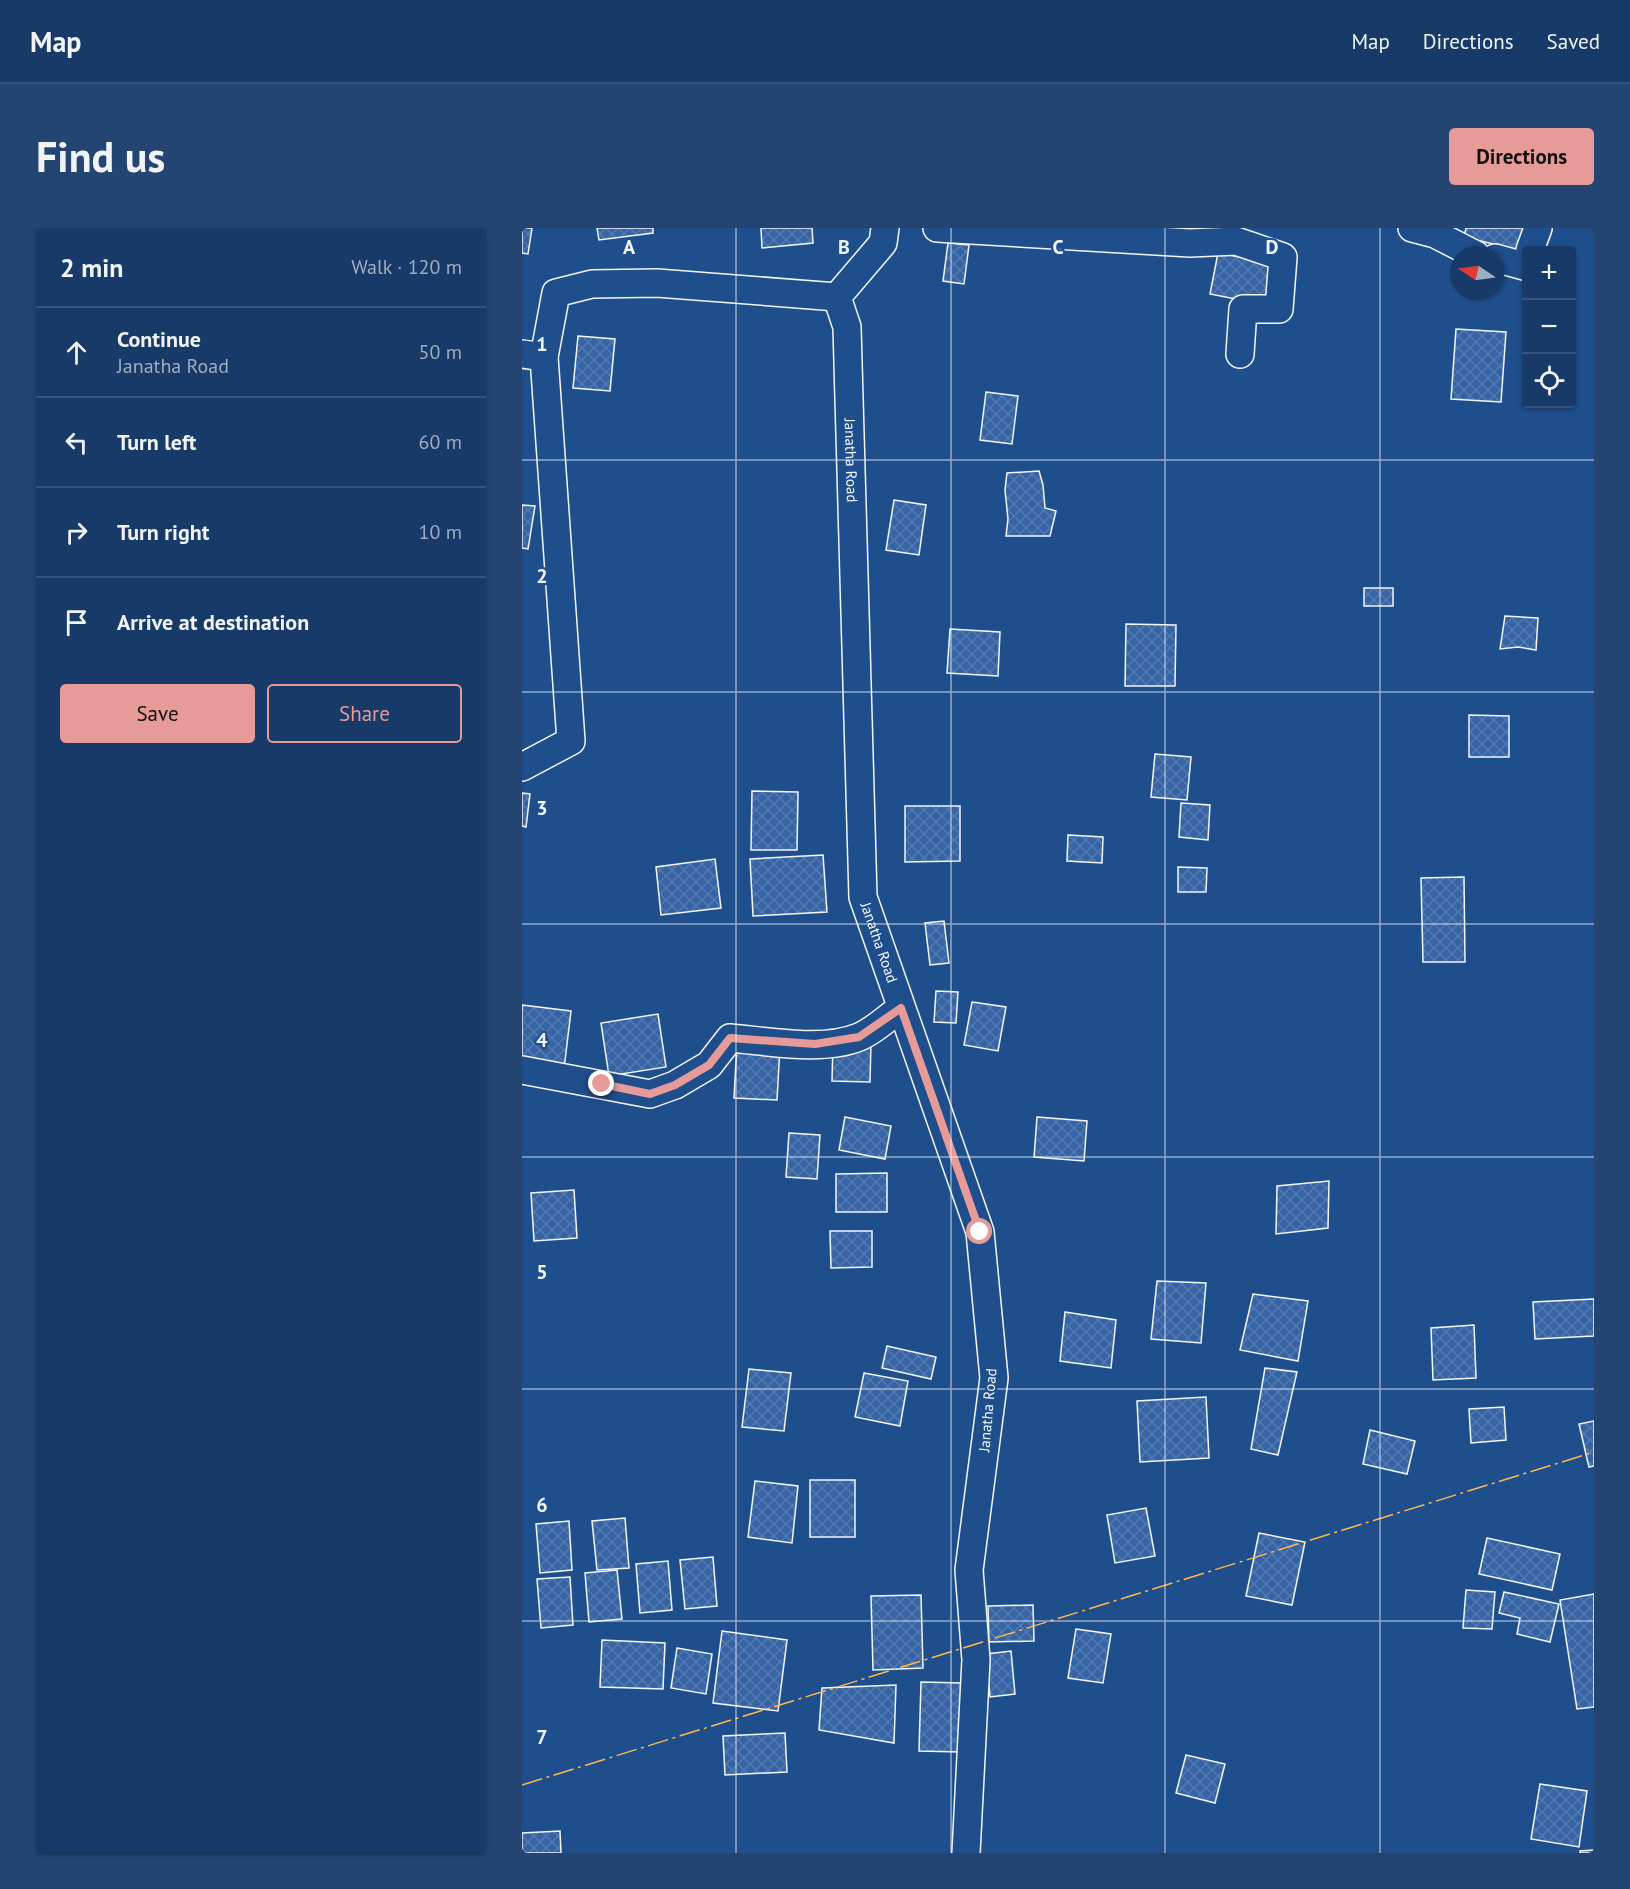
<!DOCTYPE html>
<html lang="en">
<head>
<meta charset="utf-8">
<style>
	:root { --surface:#173a69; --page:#244571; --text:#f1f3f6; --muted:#9eadc0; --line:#36547d; --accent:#e69b98 }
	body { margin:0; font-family:"PT Sans",sans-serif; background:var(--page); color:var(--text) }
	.controls { position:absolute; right:18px; top:18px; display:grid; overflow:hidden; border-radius:6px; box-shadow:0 2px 4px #0004 }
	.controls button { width:54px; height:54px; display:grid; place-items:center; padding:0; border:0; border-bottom:2px solid var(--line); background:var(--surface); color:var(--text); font:30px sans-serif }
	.compass { position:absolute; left:928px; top:18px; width:54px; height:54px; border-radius:50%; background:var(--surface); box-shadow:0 2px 4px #0004; rotate:283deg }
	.stop { position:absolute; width:18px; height:18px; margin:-14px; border:4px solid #e69b98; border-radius:50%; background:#fff }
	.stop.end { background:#e69b98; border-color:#fff; box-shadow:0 2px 6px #0008 }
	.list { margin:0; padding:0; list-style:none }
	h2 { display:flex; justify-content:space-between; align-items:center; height:78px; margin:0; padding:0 24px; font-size:26px }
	h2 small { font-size:20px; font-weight:400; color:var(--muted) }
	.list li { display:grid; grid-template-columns:39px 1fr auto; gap:18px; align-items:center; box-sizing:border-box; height:90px; padding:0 24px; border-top:2px solid var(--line) }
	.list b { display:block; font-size:22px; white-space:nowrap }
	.list p { margin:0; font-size:20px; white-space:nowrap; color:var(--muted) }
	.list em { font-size:20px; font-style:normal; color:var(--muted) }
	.actions { display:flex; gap:12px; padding:18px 24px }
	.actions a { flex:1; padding:14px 0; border:2px solid var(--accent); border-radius:6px; text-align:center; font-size:21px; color:var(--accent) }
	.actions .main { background:var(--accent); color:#111 }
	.icon { flex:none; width:33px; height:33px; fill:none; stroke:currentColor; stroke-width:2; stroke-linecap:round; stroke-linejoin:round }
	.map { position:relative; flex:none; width:1072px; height:1625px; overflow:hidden; border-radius:6px }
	header { display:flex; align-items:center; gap:36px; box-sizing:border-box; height:84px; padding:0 30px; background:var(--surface); border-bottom:2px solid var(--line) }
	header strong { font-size:28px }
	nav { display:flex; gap:33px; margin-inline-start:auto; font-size:21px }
	.intro { display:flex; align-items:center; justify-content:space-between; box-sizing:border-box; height:144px; padding:0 36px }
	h1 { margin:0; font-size:42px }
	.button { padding:15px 27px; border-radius:6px; background:var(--accent); color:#111; font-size:21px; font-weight:700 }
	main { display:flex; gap:36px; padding:0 36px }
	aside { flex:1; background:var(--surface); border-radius:6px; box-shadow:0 2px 4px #0004 }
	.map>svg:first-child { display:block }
	.building { fill:url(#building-cross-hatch); stroke:#f2f6ff; stroke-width:1.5 }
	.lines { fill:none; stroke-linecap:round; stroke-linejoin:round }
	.street-casing { stroke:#f2f6ff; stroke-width:30 }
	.street { stroke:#1f4e8c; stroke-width:27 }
	.power { stroke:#ffb74d; stroke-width:1.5; stroke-dasharray:21 4.5 3 4.5; stroke-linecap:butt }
	.route { stroke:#e69b98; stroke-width:8 }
	.grid { fill:none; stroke:#f2f6ff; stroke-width:1.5; stroke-opacity:0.55 }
	.labels { text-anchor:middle; stroke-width:4.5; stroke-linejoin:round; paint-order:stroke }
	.street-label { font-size:15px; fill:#f2f6ff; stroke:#1f4e8c }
	.grid-label { font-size:20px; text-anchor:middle; font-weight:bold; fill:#f2f6ff; stroke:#1f4e8c; stroke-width:4.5; stroke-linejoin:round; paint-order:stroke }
</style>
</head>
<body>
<header>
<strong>Map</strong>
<nav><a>Map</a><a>Directions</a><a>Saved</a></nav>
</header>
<div class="intro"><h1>Find us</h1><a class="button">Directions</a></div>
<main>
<aside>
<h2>2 min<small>Walk · 120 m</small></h2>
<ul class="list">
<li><svg class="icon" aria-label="ahead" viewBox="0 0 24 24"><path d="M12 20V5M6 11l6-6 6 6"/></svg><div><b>Continue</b><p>Janatha Road</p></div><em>50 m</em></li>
<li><svg class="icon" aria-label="left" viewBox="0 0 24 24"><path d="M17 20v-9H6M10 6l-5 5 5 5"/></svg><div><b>Turn left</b></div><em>60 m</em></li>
<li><svg class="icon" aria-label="right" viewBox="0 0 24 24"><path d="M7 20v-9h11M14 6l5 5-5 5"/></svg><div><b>Turn right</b></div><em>10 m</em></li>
<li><svg class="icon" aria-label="arrive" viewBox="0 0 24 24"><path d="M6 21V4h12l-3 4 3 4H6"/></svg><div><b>Arrive at destination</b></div></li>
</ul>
<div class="actions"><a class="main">Save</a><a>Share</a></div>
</aside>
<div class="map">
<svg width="1072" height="1625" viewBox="0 0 1072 1625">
	<defs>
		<pattern id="building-cross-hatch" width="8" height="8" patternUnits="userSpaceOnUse" patternTransform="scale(1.5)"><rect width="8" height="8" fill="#3563a3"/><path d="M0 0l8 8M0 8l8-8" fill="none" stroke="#537ab1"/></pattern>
	</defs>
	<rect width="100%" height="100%" fill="#1f4e8c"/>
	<!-- building -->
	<g class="building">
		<polygon points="0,0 10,0 6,26 0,25"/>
		<polygon points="75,0 131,0 131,5 77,12"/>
		<polygon points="239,0 290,0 291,15 240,20"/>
		<polygon points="944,0 1001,0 996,22 942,9"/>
		<polygon points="426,15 447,17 442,56 421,53"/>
		<polygon points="696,25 757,36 749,78 688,66"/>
		<polygon points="934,101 984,104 979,174 929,171"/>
		<polygon points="56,108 93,111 88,163 51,160"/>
		<polygon points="464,164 496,168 490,216 458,212"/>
		<polygon points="517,243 521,257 523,280 534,283 528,308 484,308 486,291 483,262 485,245"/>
		<polygon points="372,272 404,277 397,327 364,322"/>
		<polygon points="0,277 13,278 6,321 0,320"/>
		<rect x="842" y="360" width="29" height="18"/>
		<polygon points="983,388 1016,390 1014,422 996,419 978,421"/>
		<polygon points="604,396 654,397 653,458 603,458"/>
		<polygon points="428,401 478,404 476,448 425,445"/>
		<polygon points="947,487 987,488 987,529 947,529"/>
		<polygon points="633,526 669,529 665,572 629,569"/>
		<polygon points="230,563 276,564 275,622 229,622"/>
		<polygon points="0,565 8,566 4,599 0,598"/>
		<polygon points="659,575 688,577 686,612 657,609"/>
		<polygon points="383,578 438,578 438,633 383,634"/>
		<polygon points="546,607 581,609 580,635 545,633"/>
		<polygon points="301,627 305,684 231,688 228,631"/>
		<polygon points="193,631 199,680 139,687 134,639"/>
		<polygon points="656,639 685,640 684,664 656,664"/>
		<polygon points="942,649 943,734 901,734 899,650"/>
		<polygon points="422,693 427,735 408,737 403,695"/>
		<polygon points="414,763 436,764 434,795 412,794"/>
		<polygon points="450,774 484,779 476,823 442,817"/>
		<polygon points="0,777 49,783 42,841 0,836"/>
		<polygon points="136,786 144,839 87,848 79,795"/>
		<polygon points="311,814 349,815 348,854 310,853"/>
		<polygon points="215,816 258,819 255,872 212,870"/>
		<polygon points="323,889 369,898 363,931 317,922"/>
		<polygon points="515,889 565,893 562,933 512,929"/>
		<polygon points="267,905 298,907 295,951 264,949"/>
		<polygon points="365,945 365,984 314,984 314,946"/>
		<polygon points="807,953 806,1000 754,1006 755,958"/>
		<polygon points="52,962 55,1010 12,1013 9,965"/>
		<polygon points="308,1003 350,1003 350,1039 309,1040"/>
		<polygon points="635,1053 684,1055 679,1115 629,1111"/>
		<polygon points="731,1066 786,1073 776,1133 718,1122"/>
		<polygon points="1072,1071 1072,1108 1013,1111 1011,1074"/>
		<polygon points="543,1084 594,1092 589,1140 538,1133"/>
		<polygon points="952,1097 954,1150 911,1152 909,1100"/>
		<polygon points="365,1118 414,1129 409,1151 360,1140"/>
		<polygon points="743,1140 775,1144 756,1227 729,1221"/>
		<polygon points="227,1141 269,1145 262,1203 220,1199"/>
		<polygon points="342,1145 386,1153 378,1198 333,1189"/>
		<polygon points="684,1169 687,1230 618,1234 615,1173"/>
		<polygon points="982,1179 984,1212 949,1215 947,1181"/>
		<polygon points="1072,1193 1072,1238 1067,1239 1057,1196"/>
		<polygon points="848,1202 893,1213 885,1246 841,1236"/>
		<rect x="288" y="1252" width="45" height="57"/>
		<polygon points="233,1253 276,1258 270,1315 226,1309"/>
		<polygon points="624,1280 633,1328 593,1335 585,1287"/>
		<polygon points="103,1290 107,1340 75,1342 70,1293"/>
		<polygon points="47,1293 50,1342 18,1345 14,1296"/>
		<polygon points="737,1305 783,1314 770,1377 724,1368"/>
		<polygon points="965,1310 1038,1326 1030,1362 957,1346"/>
		<polygon points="191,1329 195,1378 163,1381 158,1332"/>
		<polygon points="146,1333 150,1382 118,1385 114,1336"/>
		<polygon points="95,1342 100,1391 67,1394 63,1345"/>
		<polygon points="48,1349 51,1397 19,1400 15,1351"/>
		<polygon points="944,1362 973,1364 970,1401 941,1400"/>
		<polygon points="982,1364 1037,1376 1028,1414 995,1406 998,1390 977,1385"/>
		<polygon points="1072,1366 1072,1479 1055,1481 1038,1372"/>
		<polygon points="399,1367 401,1440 351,1442 349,1368"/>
		<polygon points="511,1377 512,1413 467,1414 466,1378"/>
		<polygon points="554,1401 589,1406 581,1455 546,1450"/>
		<polygon points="200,1403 265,1412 256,1483 191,1475"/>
		<polygon points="80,1412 143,1415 141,1461 78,1459"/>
		<polygon points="155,1420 190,1426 184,1466 149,1460"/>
		<polygon points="489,1423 493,1466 468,1469 464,1426"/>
		<polygon points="399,1454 440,1455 438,1524 397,1523"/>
		<polygon points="374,1457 372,1515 297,1502 300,1460"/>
		<polygon points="263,1505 265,1544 203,1547 201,1508"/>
		<polygon points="664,1527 703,1536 693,1575 654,1565"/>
		<polygon points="1018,1556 1065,1563 1057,1619 1009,1611"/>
		<polygon points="38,1603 39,1625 0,1625 0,1605"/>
		<polygon points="1072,1622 1072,1625 1058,1625 1058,1623"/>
	</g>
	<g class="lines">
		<defs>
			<g id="street">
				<polyline points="415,0 668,15 714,13 761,29 757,81 721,81 718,126"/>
				<polyline points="890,0 913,6 954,27"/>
				<polyline points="1008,22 1016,0"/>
				<polyline points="973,30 1002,38 1005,32"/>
				<path id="s1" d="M315 69 325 99 341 669 458 1004 472 1150 447 1342 454 1432 444 1625"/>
				<polyline points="315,69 361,15 363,0"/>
				<polyline points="0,126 22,129 34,65 70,56 135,55 315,69"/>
				<polyline points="0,539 49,513 22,129"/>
				<path d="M0 842 128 866 153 857 187 837 208 810C246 813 301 824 337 809 352 803 366 789 379 780"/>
			</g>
		</defs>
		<!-- street casing -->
		<use href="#street" class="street-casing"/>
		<!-- street -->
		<use href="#street" class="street"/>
		<!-- power -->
		<polyline class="power" points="0,1557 1072,1224"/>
	</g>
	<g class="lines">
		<!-- route -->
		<polyline class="route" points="80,856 128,866 153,857 187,837 208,810 293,816 337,809 379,780 458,1004"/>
	</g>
	<!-- grid -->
	<path class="grid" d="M214 0V1625M429 0V1625M643 0V1625M858 0V1625M0 232H1072M0 464H1072M0 696H1072M0 929H1072M0 1161H1072M0 1393H1072"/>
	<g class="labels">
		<!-- street labels -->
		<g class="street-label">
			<text dy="5" stroke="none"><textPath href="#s1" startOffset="165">Janatha Road</textPath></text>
			<text dy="5" stroke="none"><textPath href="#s1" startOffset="650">Janatha Road</textPath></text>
			<text transform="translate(466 1182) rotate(-85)" y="5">Janatha Road</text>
		</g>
	</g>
	<g class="grid-label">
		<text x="107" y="26">A</text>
		<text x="322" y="26">B</text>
		<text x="536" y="26">C</text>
		<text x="750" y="26">D</text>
		<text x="20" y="123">1</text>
		<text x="20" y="355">2</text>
		<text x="20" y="587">3</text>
		<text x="20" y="819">4</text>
		<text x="20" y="1051">5</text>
		<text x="20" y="1284">6</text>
		<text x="20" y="1516">7</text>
	</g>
</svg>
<div class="controls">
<button>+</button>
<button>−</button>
<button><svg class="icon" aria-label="locate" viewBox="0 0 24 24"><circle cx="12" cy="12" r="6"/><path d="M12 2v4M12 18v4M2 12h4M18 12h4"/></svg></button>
</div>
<svg class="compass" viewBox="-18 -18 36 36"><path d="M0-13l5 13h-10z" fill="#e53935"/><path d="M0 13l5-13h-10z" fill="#9eadc0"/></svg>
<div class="stop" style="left:458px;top:1004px"></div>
<div class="stop end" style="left:80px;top:856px"></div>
</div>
</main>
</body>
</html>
